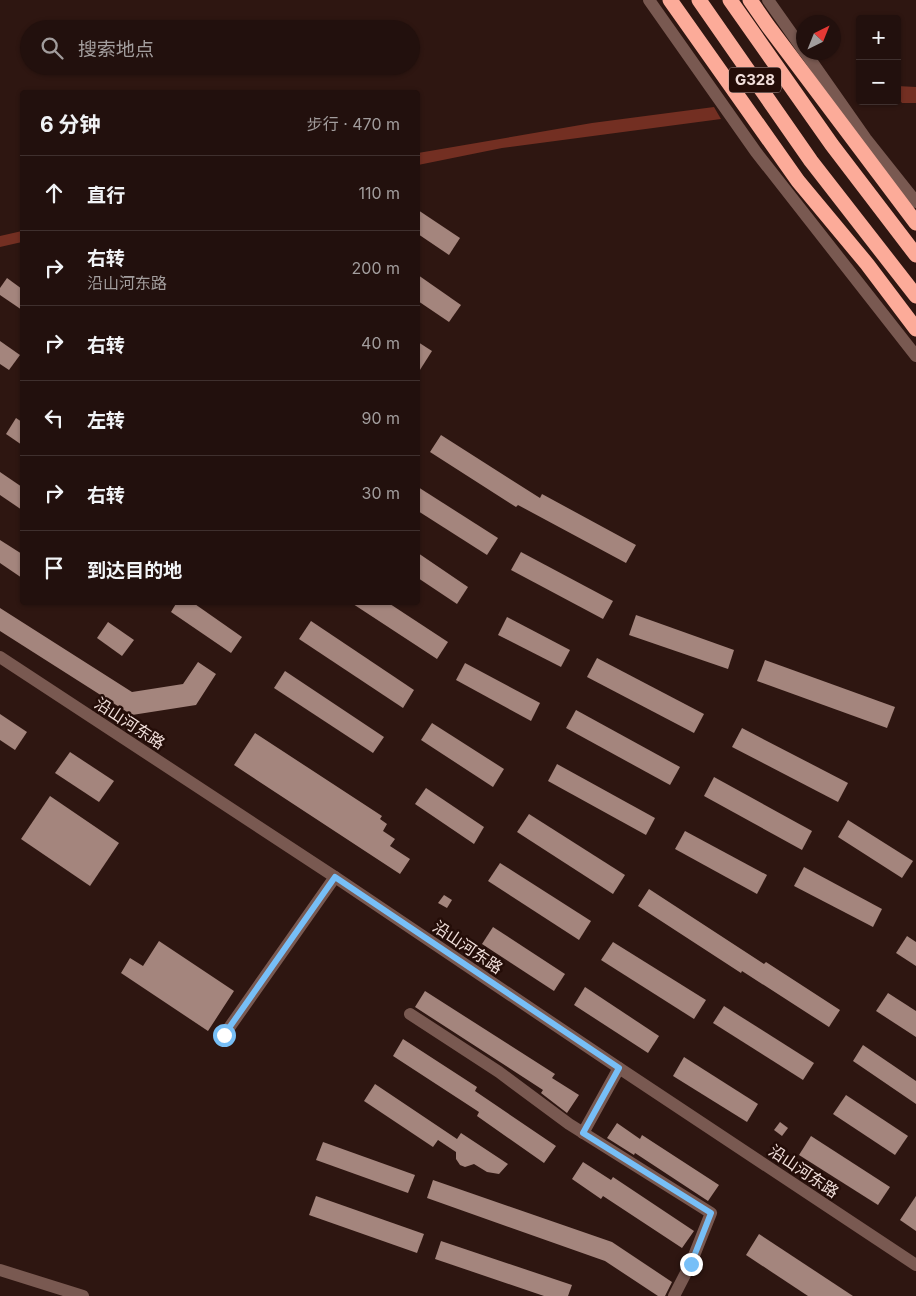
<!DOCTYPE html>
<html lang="zh">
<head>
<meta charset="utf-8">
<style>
	:root { --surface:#22100d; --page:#2e1e1b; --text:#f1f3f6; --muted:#a29d9d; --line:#3f302e }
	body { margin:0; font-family:Inter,"Noto Sans SC",sans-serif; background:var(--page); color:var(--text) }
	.controls { position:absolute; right:15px; top:15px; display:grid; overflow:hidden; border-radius:5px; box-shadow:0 1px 4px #0004 }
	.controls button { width:45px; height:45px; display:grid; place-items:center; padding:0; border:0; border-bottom:1px solid var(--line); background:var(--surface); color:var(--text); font:25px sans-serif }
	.compass { position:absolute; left:796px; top:15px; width:45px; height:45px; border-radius:50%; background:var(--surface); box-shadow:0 1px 4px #0004; rotate:43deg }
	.stop { position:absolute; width:15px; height:15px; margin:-11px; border:4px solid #77bff7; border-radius:50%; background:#fff }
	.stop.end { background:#77bff7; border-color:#fff; box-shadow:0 1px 5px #0008 }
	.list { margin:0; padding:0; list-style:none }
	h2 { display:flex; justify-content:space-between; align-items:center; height:65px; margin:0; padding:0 20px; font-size:21px }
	h2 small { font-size:16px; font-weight:400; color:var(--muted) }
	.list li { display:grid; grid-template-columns:32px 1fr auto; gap:15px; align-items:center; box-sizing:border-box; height:75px; padding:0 20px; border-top:1px solid var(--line) }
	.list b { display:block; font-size:19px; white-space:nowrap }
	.list p { margin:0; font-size:16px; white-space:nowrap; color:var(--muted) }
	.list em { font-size:16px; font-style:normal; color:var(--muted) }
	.icon { flex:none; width:28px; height:28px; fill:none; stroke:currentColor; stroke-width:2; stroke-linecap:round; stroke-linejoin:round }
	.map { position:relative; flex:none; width:916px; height:1296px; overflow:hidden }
	.search { position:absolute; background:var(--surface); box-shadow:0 1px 4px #0004; left:20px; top:20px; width:400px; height:55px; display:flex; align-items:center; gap:12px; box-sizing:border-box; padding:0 18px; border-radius:28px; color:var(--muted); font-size:19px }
	.panel { position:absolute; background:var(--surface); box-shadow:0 1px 4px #0004; left:20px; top:90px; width:400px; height:515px; border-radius:5px }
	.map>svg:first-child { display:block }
	.water { fill:#732f22 }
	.building { fill:#a4857d }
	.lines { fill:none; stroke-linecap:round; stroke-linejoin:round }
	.minor { stroke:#795951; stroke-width:12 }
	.highway { stroke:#fcab99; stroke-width:15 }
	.route { stroke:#77bff7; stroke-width:6 }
	.labels { text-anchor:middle; stroke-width:5; stroke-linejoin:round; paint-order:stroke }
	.shield { fill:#240d08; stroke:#b4a09c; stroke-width:1 }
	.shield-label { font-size:15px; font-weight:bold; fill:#f1dfdb }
	.street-label { font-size:16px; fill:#f1dfdb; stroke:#240d08 }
</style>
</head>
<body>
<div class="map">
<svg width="916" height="1296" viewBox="0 0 916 1296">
	<rect width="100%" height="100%" fill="#2e1611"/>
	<!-- water -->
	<g class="water">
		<polygon points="897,86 916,87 916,103 902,103 897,97"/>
		<polygon points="714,107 721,119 502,148 418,165 418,153 592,123"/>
		<polygon points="22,231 22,242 0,247 0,236"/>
	</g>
	<!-- building -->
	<g class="building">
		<polygon points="418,210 460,238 449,255 418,234"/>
		<polygon points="418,275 461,305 449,322 418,301"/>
		<polygon points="7,278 22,289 22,310 0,295 0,288"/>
		<polygon points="0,341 20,355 9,370 0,364"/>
		<polygon points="418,342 432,351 418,373"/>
		<polygon points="16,418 22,422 22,445 6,434"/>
		<polygon points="441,435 540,498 542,494 636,545 626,563 518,505 516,507 430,452"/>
		<polygon points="0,472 22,487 22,510 0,495"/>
		<polygon points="418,487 498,538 487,555 418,511"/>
		<polygon points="0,540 22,554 22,578 0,563"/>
		<polygon points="521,552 613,601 603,619 511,570"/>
		<polygon points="418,553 468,587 457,604 418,578"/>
		<polygon points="177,602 192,602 242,637 231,653 171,612"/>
		<polygon points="350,602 387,602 448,642 437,659"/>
		<polygon points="0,608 132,692 183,684 198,662 216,674 196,705 132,715 0,631"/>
		<polygon points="636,615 734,650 728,669 629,635"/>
		<polygon points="507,617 570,650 561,667 498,635"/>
		<polygon points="311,621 414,690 403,708 299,639"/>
		<polygon points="108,622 134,640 122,656 97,638"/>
		<polygon points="597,658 704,714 694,733 587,677"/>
		<polygon points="765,660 895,707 887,728 757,681"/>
		<polygon points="465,663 540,703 531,721 456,680"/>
		<polygon points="285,671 384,737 373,753 274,688"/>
		<polygon points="576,710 680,767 670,785 566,728"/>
		<polygon points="0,714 27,732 15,750 0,740"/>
		<polygon points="432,723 504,769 493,787 421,740"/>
		<polygon points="742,728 848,783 838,802 732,747"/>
		<polygon points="255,733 382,816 380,819 387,824 383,831 395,839 390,846 410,859 400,874 234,765"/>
		<polygon points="70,752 114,781 99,802 55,773"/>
		<polygon points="557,764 655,818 646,835 548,781"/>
		<polygon points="714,777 812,831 802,850 704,796"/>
		<polygon points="426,788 484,827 474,844 415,804"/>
		<polygon points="50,796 119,843 90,886 21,839"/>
		<polygon points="529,814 625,875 613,894 517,832"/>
		<polygon points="848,820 913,861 902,878 838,837"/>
		<polygon points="685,831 767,875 757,894 675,849"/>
		<polygon points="500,863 591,921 579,940 488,881"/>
		<polygon points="804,867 882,909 873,927 794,886"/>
		<polygon points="649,889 764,964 766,962 840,1010 829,1027 742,971 741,973 638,906"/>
		<polygon points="444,895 452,900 447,908 438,903"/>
		<polygon points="493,927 565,974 554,991 482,944"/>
		<polygon points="907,936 916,942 916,966 896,953"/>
		<polygon points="159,941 234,991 208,1031 121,973 130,958 143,966"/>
		<polygon points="613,942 706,1000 694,1019 601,960"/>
		<polygon points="585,987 659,1036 648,1053 574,1005"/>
		<polygon points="425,991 555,1074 552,1078 579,1095 567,1113 541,1093 543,1090 415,1007"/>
		<polygon points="888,993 916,1011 916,1037 876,1011"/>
		<polygon points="724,1006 814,1063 803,1080 713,1023"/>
		<polygon points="403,1039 477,1087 475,1091 556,1146 544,1163 477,1116 479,1112 393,1056"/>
		<polygon points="863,1045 916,1081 916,1104 853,1061"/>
		<polygon points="684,1057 758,1104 747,1122 673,1076"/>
		<polygon points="375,1084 457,1139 461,1133 508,1164 499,1174 487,1172 474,1164 465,1167 460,1165 456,1159 456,1152 438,1140 433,1147 364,1101"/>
		<polygon points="846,1095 908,1136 895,1155 833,1114"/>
		<polygon points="780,1122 788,1128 782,1136 774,1130"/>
		<polygon points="617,1123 640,1139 642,1135 719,1185 708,1201 635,1153 634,1155 607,1138"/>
		<polygon points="811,1136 890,1187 878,1205 799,1155"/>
		<polygon points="323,1142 415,1175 408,1193 316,1160"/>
		<polygon points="583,1162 611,1180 613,1177 694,1231 682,1248 603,1196 601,1199 572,1179"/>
		<polygon points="433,1180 612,1242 672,1282 665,1296 658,1296 605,1261 427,1198"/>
		<polygon points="316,1196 424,1234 417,1253 309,1215"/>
		<polygon points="916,1196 916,1231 900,1220"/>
		<polygon points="759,1234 853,1296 808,1296 746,1255"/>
		<polygon points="441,1241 572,1285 568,1296 544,1296 435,1259"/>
	</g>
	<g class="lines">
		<!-- minor -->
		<g class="minor">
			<polyline points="649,0 756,152 916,356"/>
			<polyline points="768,0 804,51"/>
			<polyline points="805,52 866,139 916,202"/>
			<polyline points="0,657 335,877 619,1068 916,1265"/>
			<polyline points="410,1014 499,1072 569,1124 711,1213 691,1263 674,1296"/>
			<polyline points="224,1035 335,877"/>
			<polyline points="583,1133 619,1068"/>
			<polyline points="0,1270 83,1296"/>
		</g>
		<!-- highway -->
		<g class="highway">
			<polyline points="670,0 798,181 867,264 916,329"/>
			<polyline points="699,0 811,161 916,296"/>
			<polyline points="730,0 832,145 916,255"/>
			<polyline points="750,0 768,26 916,223"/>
		</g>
	</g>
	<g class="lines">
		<!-- route -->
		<polyline class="route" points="224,1035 335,877 619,1068 583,1133 711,1213 691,1264"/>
	</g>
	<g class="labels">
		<!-- shield labels -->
		<rect class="shield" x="729" y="67.5" width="52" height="25" rx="4"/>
		<g class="shield-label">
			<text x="755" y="85">G328</text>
		</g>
		<!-- street labels -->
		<g class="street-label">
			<text transform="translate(130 723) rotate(33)" y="6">沿山河东路</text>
			<text transform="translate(468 947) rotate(34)" y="6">沿山河东路</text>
			<text transform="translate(804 1171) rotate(34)" y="6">沿山河东路</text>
		</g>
	</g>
</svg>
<div class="controls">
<button>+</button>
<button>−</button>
</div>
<svg class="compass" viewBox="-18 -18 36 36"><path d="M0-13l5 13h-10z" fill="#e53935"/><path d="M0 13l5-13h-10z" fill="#a29d9d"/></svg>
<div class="stop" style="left:224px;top:1035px"></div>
<div class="stop end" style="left:691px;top:1264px"></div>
<div class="search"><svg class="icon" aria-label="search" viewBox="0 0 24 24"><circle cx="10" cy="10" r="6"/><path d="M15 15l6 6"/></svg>搜索地点</div>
<section class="panel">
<h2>6 分钟<small>步行 · 470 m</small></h2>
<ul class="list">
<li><svg class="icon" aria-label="ahead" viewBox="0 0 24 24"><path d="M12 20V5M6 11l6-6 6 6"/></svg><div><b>直行</b></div><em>110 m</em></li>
<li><svg class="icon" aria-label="right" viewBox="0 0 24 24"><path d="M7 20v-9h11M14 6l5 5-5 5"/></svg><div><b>右转</b><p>沿山河东路</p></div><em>200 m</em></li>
<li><svg class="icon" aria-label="right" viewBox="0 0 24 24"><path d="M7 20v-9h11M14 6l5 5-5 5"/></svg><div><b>右转</b></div><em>40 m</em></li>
<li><svg class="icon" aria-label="left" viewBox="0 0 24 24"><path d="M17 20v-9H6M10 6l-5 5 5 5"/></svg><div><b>左转</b></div><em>90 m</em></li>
<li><svg class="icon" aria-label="right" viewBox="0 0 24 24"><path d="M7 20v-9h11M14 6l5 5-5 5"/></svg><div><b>右转</b></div><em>30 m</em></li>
<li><svg class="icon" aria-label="arrive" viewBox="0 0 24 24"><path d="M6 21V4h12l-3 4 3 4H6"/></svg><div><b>到达目的地</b></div></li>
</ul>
</section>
</div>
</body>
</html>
